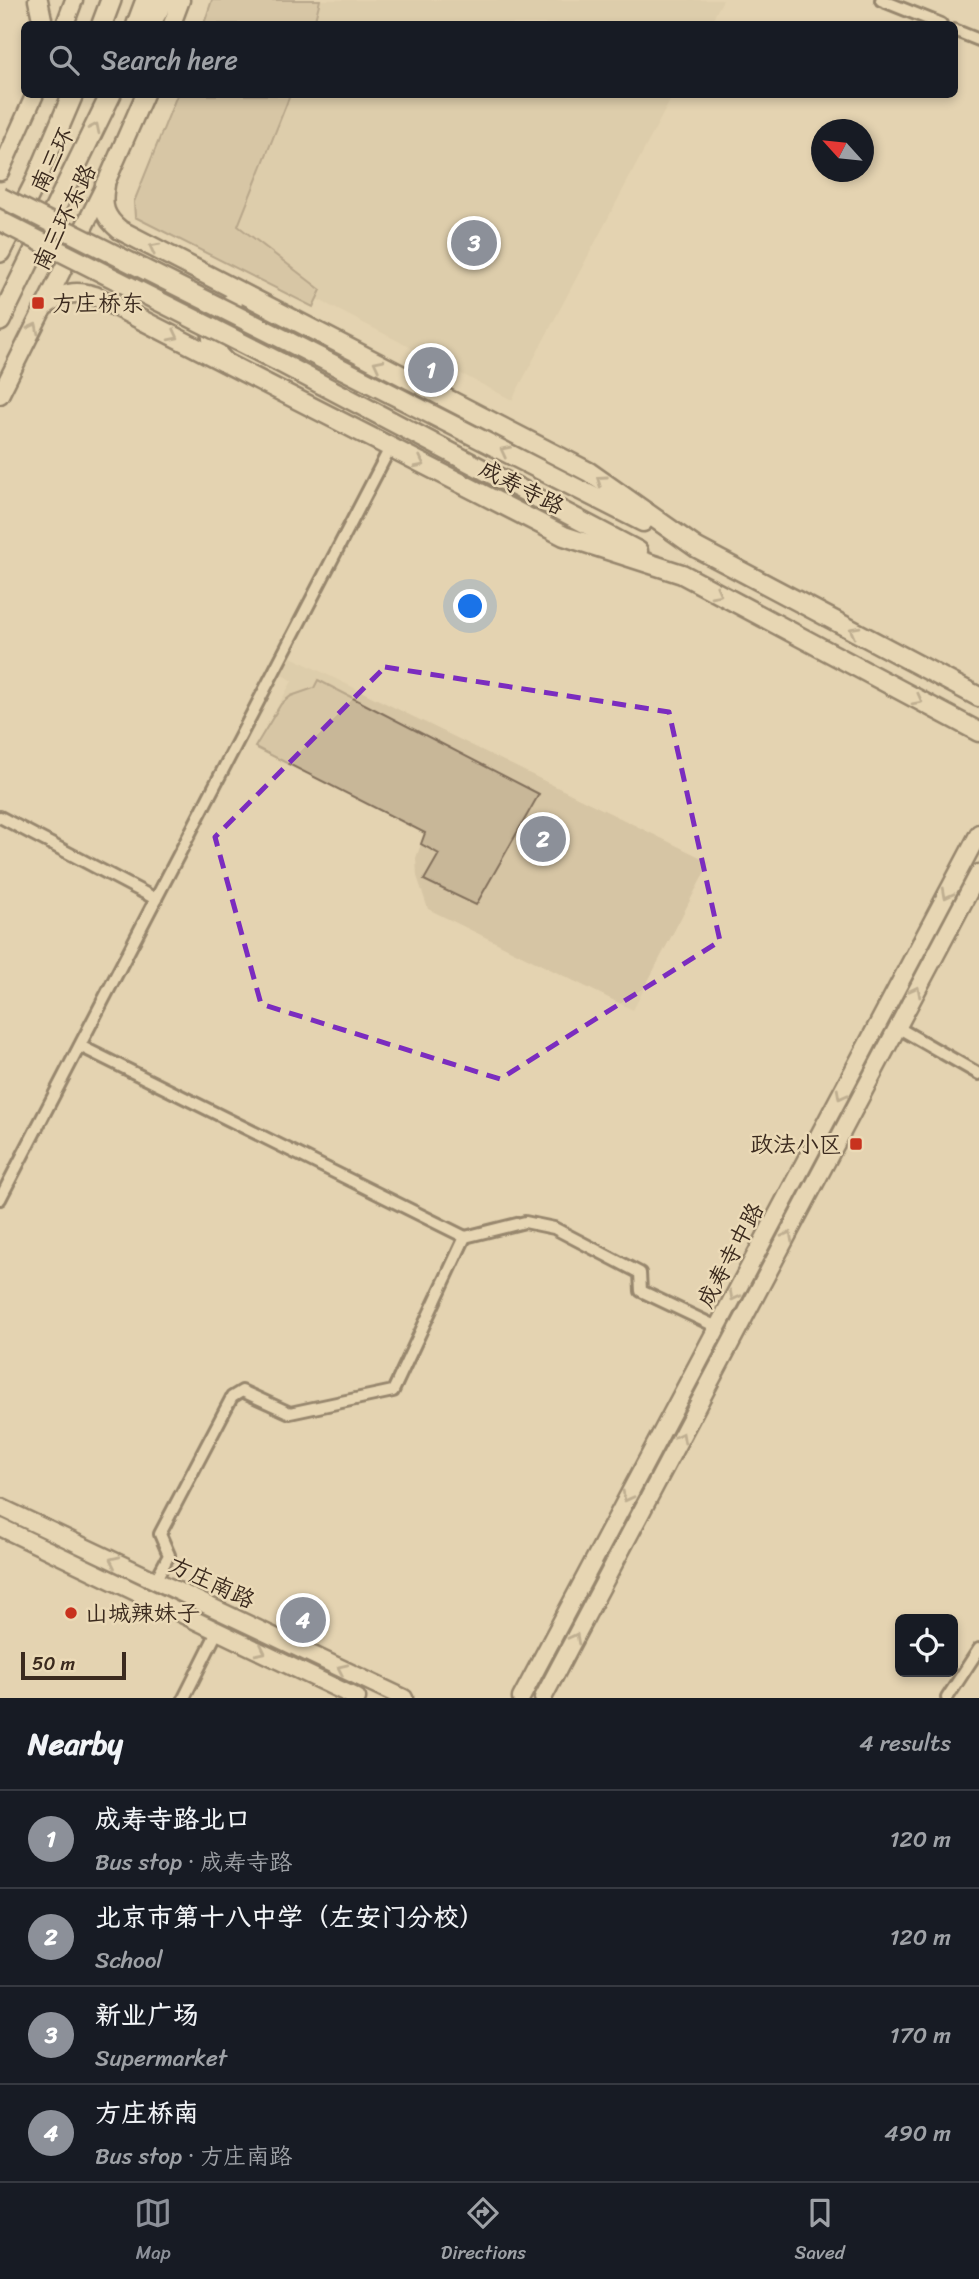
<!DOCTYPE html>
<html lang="en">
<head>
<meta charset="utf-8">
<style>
	:root { --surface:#171b24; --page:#242831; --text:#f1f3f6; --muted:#9ea1a6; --line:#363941; --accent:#8c9099 }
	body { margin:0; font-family:Sriracha,"LXGW WenKai TC",sans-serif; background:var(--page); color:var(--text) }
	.controls { position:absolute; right:21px; bottom:21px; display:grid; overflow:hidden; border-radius:10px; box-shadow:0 4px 10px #0003 }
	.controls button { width:63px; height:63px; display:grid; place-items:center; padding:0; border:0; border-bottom:2px solid var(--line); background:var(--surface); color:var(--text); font:35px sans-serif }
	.compass { position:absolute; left:811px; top:119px; width:63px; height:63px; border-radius:50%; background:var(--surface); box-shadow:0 4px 10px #0003; rotate:297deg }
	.scale { position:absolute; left:21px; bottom:18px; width:105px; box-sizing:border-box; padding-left:7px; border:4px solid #3b2a1e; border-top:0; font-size:19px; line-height:24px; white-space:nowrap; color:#3b2a1e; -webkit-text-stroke:5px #ebdab7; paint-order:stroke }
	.you { position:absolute; left:471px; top:607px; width:24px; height:24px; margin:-18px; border:5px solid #fff; border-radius:50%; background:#1a73e8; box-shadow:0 0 0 10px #1a73e833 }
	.badge { display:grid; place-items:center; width:46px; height:46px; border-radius:50%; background:var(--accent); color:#fff; font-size:23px; font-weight:700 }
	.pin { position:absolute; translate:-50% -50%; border:4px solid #fff; box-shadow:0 2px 7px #0006 }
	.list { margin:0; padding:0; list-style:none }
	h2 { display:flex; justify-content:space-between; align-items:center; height:91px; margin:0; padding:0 28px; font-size:30px }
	h2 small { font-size:23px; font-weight:400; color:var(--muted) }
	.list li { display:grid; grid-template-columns:46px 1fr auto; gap:21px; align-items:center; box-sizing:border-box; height:98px; padding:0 28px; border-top:2px solid var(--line) }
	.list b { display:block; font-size:26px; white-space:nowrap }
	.list p { margin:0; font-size:23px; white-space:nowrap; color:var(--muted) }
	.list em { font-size:23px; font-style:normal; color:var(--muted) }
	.icon { flex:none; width:38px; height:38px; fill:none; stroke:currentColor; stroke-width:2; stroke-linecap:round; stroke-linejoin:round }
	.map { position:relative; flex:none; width:979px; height:1698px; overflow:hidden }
	.search { position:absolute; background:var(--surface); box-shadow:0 4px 10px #0003; left:21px; right:21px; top:21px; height:77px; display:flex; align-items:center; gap:18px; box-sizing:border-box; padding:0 24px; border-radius:10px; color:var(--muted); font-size:26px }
	.sheet { height:483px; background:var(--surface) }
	nav { display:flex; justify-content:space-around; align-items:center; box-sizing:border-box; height:98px; border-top:2px solid var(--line); background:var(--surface); font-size:19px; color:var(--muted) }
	nav a { display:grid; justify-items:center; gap:4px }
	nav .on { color:var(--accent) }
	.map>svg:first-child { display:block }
	.built { fill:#d6c5a4 }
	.green { fill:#c8b798; stroke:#82705b; stroke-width:2 }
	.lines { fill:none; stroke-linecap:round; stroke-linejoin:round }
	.street-casing { stroke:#3b2a1e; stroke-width:16 }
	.secondary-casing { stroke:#3b2a1e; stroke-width:21 }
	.primary-casing { stroke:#3b2a1e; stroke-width:23 }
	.highway-casing { stroke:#3b2a1e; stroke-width:24 }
	.street { stroke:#ebdab7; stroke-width:10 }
	.secondary { stroke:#ebdab7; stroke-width:16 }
	.primary { stroke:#ebdab7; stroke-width:18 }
	.highway { stroke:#ebdab7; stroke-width:19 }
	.primary-bridge-casing { stroke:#3b2a1e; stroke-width:23; stroke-linecap:butt }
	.primary-bridge { stroke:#ebdab7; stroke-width:18 }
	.oneway { stroke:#93826a }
	.marked { fill:none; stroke:#7b2cbf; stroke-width:5; stroke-dasharray:14 9; stroke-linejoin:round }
	.poi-dot { fill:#c8321e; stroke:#ebdab7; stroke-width:2.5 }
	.labels { text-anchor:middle; stroke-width:5; stroke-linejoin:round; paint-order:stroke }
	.street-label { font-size:23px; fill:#3b2a1e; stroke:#ebdab7 }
	.poi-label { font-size:23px; fill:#3b2a1e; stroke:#ebdab7; text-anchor:start }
</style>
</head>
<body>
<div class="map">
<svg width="979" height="1698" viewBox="0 0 979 1698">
	<rect width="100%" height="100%" fill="#e4d3b1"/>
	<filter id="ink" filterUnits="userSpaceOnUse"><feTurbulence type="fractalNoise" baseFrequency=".0143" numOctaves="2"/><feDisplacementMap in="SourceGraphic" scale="14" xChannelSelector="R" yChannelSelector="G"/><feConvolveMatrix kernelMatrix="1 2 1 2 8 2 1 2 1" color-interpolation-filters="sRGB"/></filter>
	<g filter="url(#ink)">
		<!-- built -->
		<g class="built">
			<polygon points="320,0 723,0 710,24 314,24"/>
			<polygon points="290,95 673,95 512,400 317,299 321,290 238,226"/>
			<polygon points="291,657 710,862 633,1010 428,909 417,876 416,858 425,833 255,747 292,681 281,674"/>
		</g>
		<!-- green -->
		<g class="green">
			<polygon points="212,0 320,0 314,24 204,24"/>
			<polygon points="177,95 290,95 238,226 321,290 313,307 135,217 134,202"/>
			<polygon points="318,680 539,794 476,905 424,880 439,854 421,844 425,833 255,747 281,704 291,696 314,688"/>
		</g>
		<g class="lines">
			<defs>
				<g id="street">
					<polyline points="881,0 941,24"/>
					<polyline points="954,30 979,40"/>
					<polyline points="0,817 156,899"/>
					<polyline points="897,1027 979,1074"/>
					<polyline points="80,1046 465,1237 525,1222 554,1228 640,1273 641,1291 717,1327"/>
					<polyline points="0,1199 390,448"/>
					<polyline points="155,1581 169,1555 160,1534 232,1397 242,1391 290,1413 393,1391 465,1237"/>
					<polyline points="184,1698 218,1630"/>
					<polyline points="947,1698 979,1649"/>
				</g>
				<g id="secondary">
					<polyline points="65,24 74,0"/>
					<polyline points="172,24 181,0"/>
					<polyline points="0,172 35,94"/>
					<polyline points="0,395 105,185 145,94"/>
					<polyline points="0,1507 404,1698"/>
					<polyline points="0,1527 357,1698"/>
					<polyline points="521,1698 979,833"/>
					<polyline points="543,1698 979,873"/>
				</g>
				<g id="primary">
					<polyline points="38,0 43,24"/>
					<path d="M105 185C101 206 104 217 120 230L589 472 697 548 979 697"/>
					<path d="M46 305C63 293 75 290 95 296L564 536 682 574 979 732"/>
					<polyline points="289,342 643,522"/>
					<path d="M225 362C204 344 209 315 233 302"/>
					<polyline points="279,362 638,551"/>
				</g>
				<g id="highway">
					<polyline points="102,24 111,0"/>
					<polyline points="137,24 146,0"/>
					<polyline points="150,24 164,0"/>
					<polyline points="0,252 35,183 73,94"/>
					<polyline points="0,321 111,94"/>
				</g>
			</defs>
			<!-- street casing -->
			<use href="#street" class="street-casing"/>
			<!-- secondary casing -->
			<use href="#secondary" class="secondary-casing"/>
			<!-- primary casing -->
			<use href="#primary" class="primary-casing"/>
			<!-- highway casing -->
			<use href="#highway" class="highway-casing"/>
			<!-- street -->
			<use href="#street" class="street"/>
			<!-- secondary -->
			<use href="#secondary" class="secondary"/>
			<!-- primary -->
			<use href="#primary" class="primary"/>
			<!-- highway -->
			<use href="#highway" class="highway"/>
			<defs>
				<g id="primary-bridge">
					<polyline points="0,197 289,342"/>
					<polyline points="0,221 279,362"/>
				</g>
			</defs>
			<!-- primary-bridge casing -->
			<use href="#primary-bridge" class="primary-bridge-casing"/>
			<!-- primary-bridge -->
			<use href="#primary-bridge" class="primary-bridge"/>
		</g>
		<!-- one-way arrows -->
		<defs><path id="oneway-chevron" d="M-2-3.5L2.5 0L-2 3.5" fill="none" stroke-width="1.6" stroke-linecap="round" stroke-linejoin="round" transform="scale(1.75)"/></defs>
		<g class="oneway">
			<use href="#oneway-chevron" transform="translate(95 128) rotate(-64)"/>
			<use href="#oneway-chevron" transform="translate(154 248) rotate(-152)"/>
			<use href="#oneway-chevron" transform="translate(34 328) rotate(-63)"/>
			<use href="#oneway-chevron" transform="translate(174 336) rotate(27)"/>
			<use href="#oneway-chevron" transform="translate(378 364) rotate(-153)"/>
			<use href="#oneway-chevron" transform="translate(505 451) rotate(-153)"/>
			<use href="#oneway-chevron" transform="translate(420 463) rotate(27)"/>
			<use href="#oneway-chevron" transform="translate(601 480) rotate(-145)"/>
			<use href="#oneway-chevron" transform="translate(717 593) rotate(28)"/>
			<use href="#oneway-chevron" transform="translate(854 631) rotate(-152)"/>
			<use href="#oneway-chevron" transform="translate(918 700) rotate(28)"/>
			<use href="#oneway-chevron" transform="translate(947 894) rotate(118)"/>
			<use href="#oneway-chevron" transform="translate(916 991) rotate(-62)"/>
			<use href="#oneway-chevron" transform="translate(841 1095) rotate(118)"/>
			<use href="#oneway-chevron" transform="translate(788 1236) rotate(-62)"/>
			<use href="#oneway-chevron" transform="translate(734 1296) rotate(118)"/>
			<use href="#oneway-chevron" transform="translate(681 1437) rotate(-62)"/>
			<use href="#oneway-chevron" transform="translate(627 1497) rotate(118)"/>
			<use href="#oneway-chevron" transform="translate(114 1561) rotate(-155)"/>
			<use href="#oneway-chevron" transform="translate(575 1638) rotate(-62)"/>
			<use href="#oneway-chevron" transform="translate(261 1651) rotate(26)"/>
			<use href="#oneway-chevron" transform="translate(342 1669) rotate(-155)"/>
		</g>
	</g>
	<!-- marked area -->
	<path d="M0 0H979V1698H0ZM385 667 669 712 720 941 500 1079 261 1004 215 837Z" fill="#e4d3b1" fill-opacity=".55" fill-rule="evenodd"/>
	<path class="marked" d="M385 667 669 712 720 941 500 1079 261 1004 215 837Z"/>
	<!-- markers -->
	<g class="poi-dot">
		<rect x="31" y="296" width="14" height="14" rx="3.5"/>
		<rect x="849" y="1137" width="14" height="14" rx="3.5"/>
		<circle cx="71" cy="1613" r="7"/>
	</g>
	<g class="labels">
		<!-- street labels -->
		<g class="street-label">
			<text transform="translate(52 160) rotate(-64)" y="8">南三环</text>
			<text transform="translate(64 217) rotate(-64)" y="8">南三环东路</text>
			<text transform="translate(522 487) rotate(27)" y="8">成寿寺路</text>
			<text transform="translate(730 1255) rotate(-62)" y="8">成寿寺中路</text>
			<text transform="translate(212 1582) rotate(25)" y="8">方庄南路</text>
		</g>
		<!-- poi labels -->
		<g class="poi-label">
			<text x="52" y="311">方庄桥东</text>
			<text x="842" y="1152" text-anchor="end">政法小区</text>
			<text x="85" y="1621">山城辣妹子</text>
		</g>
	</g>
</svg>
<div class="controls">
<button><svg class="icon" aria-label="locate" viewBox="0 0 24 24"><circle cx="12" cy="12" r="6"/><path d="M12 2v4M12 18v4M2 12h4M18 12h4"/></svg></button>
</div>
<svg class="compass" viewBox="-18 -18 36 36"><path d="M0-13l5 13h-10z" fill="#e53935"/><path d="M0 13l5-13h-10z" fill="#9ea1a6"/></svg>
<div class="scale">50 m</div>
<div class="you"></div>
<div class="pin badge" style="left:431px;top:370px">1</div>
<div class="pin badge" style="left:543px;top:839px">2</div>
<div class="pin badge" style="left:474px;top:243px">3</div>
<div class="pin badge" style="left:303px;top:1620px">4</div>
<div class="search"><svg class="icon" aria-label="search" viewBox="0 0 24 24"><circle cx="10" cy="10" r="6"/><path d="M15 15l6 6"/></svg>Search here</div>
</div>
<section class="sheet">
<h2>Nearby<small>4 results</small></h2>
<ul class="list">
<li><span class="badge">1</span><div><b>成寿寺路北口</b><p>Bus stop · 成寿寺路</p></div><em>120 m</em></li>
<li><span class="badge">2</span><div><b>北京市第十八中学（左安门分校）</b><p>School</p></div><em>120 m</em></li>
<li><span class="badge">3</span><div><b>新业广场</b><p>Supermarket</p></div><em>170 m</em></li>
<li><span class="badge">4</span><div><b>方庄桥南</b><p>Bus stop · 方庄南路</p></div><em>490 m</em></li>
</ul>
</section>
<nav>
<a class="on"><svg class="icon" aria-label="map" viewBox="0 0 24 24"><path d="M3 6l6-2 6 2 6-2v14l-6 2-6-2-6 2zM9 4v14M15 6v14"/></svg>Map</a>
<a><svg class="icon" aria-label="directions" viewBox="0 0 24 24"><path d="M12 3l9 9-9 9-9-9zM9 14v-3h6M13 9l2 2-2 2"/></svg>Directions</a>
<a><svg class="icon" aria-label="saved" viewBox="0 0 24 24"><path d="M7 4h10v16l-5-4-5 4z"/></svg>Saved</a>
</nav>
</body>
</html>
